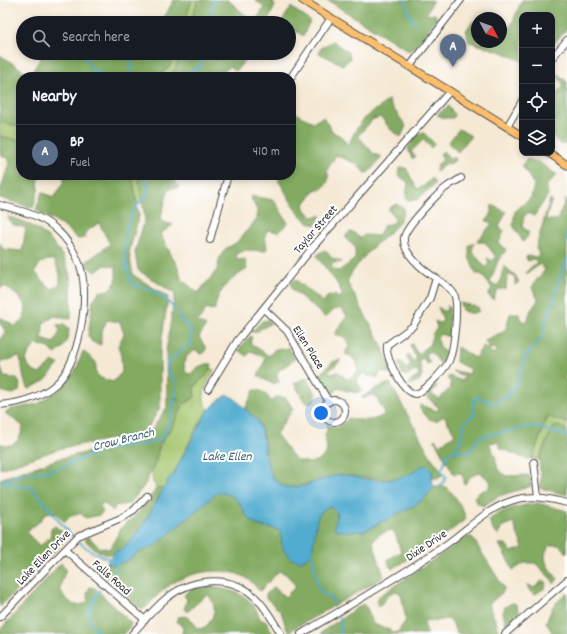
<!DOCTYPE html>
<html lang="en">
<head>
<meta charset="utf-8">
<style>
	:root { --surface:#171b24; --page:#20242c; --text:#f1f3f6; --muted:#9ea1a6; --line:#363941; --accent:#ea580c }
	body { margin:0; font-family:Dekko,sans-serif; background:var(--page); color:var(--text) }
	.controls { position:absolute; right:12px; top:12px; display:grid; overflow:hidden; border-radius:8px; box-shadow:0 2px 6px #0003 }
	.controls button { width:36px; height:36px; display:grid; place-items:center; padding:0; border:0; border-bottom:1px solid var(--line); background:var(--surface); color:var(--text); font:20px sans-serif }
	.compass { position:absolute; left:471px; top:12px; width:36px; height:36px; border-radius:50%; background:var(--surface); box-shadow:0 2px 6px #0003; rotate:131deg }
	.you { position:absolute; left:321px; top:413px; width:14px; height:14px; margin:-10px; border:3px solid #fff; border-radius:50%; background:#1a73e8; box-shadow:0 0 0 6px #1a73e833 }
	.badge { display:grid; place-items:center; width:26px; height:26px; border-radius:50%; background:var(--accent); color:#fff; font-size:13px; font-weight:700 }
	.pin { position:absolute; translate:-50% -33px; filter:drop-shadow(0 1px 2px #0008) }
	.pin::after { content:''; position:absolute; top:21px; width:14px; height:12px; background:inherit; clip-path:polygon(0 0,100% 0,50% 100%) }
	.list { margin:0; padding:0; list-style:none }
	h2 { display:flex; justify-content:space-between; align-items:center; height:52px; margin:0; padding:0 16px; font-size:17px }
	h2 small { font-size:13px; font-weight:400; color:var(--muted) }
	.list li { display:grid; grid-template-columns:26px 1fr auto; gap:12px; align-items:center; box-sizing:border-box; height:56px; padding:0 16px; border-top:1px solid var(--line) }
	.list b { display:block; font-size:15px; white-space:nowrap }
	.list p { margin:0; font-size:13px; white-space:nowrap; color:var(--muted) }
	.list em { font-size:13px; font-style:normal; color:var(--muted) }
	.icon { flex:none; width:22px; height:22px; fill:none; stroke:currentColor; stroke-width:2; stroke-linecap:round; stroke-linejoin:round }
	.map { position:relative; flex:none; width:567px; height:634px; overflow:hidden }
	.search { position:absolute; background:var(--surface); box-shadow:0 2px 6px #0003; left:16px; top:16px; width:280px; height:44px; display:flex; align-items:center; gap:10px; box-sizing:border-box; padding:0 14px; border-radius:22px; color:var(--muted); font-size:15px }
	.panel { position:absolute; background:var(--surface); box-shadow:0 2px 6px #0003; left:16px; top:72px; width:280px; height:108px; border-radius:16px }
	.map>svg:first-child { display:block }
	.green { fill:#a3c46c; stroke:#67784c }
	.forest { fill:#82aa60; stroke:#566a46; fill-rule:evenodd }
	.water { fill:#51accf; stroke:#3e6c7d }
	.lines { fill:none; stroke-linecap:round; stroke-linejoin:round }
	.stream { stroke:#51accf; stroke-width:2 }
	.minor-casing { stroke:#494844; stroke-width:8 }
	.major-casing { stroke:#494844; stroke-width:9 }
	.minor { stroke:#fff; stroke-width:6 }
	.major { stroke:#fabe6e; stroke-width:7 }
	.labels { text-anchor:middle; stroke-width:4; stroke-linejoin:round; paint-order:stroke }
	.street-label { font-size:12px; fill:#2b2b2b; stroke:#fff }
	.water-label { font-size:13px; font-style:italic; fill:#3a5f6d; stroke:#fff }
</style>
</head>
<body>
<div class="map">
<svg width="567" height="634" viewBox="0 0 567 634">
	<rect width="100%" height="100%" fill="#fff"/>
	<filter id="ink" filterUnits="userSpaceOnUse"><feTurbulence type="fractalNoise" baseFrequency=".025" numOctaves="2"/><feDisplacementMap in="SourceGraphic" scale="8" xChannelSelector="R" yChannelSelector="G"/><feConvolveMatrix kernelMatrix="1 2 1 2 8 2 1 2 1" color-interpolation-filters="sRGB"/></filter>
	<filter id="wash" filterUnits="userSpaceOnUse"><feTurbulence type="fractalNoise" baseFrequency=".012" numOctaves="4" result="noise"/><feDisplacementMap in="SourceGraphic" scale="16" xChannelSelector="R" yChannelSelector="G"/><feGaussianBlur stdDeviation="0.9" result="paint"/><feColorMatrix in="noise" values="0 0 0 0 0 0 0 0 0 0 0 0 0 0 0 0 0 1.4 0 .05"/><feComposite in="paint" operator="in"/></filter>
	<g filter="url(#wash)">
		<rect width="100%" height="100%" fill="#f5e9d4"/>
		<!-- green -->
		<g class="green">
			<polygon points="192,0 198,0 190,23 184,23"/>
			<polygon points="174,53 181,53 175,70 167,77 158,77 170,66"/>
			<polygon points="0,122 21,127 21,141 0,136"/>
			<polygon points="132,175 138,175 142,202 137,206"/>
			<path d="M211 368 214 370C209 380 197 399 209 409L195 431 173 475 163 489 160 487 155 491 156 485 153 483C147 459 172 427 183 406L176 400V397L185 404 195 397 194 388Z"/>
			<polygon points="548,416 567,423 567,430 559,426 550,433 539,459 532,459"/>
		</g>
		<!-- forest -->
		<g class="forest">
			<polygon points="174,0 192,0 184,23 161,23"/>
			<polygon points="198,0 228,0 251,20 258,18 264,7 255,0 272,0 275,6 267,22 269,23 190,23"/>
			<polygon points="327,0 433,0 426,15 435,14 437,18 415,47 409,51"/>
			<polygon points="522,0 567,0 567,28 552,46 552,15 522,15 522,61 502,52 469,42 466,30 474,21 477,24 477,42 501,42 510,28"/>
			<polygon points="291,7 310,21 303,36 289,26 289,23 281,23"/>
			<polygon points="333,41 349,53 350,59 343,65 319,53 321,48"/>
			<polygon points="44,53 174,53 170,66 158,77 21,77 21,127 0,122 0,55 30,75"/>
			<polygon points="181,53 239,53 245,60 236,71 230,66 218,77 167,77 175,70"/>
			<polygon points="557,75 559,75 567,82 567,145 560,144 552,136 552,98 563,87 563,84"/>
			<path d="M389 99 390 104 406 126 401 137 390 129 381 117 373 119 358 136 374 154 382 157 369 172 365 173 357 164 336 155 327 170C330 180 328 184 320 190L316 189 304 204 306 210 312 217 321 215 316 225C298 222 288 194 278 180L282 175H291V109L302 117 314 122 323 117 333 132 342 137 348 146C352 137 356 128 363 120 366 117 370 116 372 111L378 109Z"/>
			<polygon points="448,106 455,115 453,118 445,118 437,115"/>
			<polygon points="459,129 471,136 458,152 448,143"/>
			<polygon points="423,132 435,144 431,148 423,140 411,152 416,156 413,159 411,157 408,148 417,135"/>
			<polygon points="0,136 21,141 21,175 39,175 38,191 33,208 0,198 0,192 10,160 0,154"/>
			<polygon points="443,151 451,159 453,157 455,160 450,164 446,163 437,172 436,170 437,165 443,160 440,154"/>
			<polygon points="527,159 539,162 557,175 547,185 548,195 534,216 528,213 524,216 522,227 528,231 528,236 523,242 513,225 515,211 531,198 534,185 522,165"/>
			<polygon points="400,168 406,168 417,189 424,186 432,178 435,184 417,200 409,200 406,198 408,182 399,176 398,172"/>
			<path d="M60 175H132L139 216 129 253 133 275 168 297 160 353V408L144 433 62 448 0 469V443C14 451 21 438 23 426L5 413 11 409 38 404 61 389 76 370 83 351 96 362V373L101 378 113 382 122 372 121 356 118 346 124 334 120 322 107 320 101 334V345L92 342 88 336 93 300 99 292 108 290 116 282V267L105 265 95 272 89 268 85 263 110 244 99 223 85 232V238L78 239 64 227 36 210 42 192 54 198 65 179Z"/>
			<path d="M138 175H152L175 180 179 188H172L168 191 160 221 173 225 160 234 179 269 181 279 198 293 217 270 220 257 225 249 236 243 257 219V210L250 196 274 200 288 223 278 232 268 230 265 234 267 249 264 251 246 250 236 254 237 260 245 259 247 269C231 279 216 291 215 310L208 309 203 312 204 314 197 322 206 326 199 337 206 348 204 353 200 354 196 350C185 355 182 362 186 373L191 374C196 367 204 363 212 364L211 368 205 377 199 381 194 388 195 397 185 404 176 397V400L183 406 172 427 159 445 156 461 144 486 129 504 115 506 113 511 104 503H102L100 507 103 511 100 515 85 518 80 513 69 517 65 522 54 512 46 513 39 522 26 532 40 546 50 537 51 529 55 526 63 532 65 540 0 607V479L58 459 146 439 167 407 166 351 175 294 138 270 135 252 145 219Z"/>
			<path d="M550 199 552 200 546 217 547 220H557L566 199 567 201V374L564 378 567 382V423L547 416 532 459 524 458 500 448 498 442 489 443 495 456 498 470 506 476 528 475 531 479V486L499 496 483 506 477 503 474 497 481 491 488 489 491 482 480 472 470 477 466 483 464 484V479L461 473 454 474 434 440 435 439 440 445 455 434 444 416 436 421 429 419 420 409V405L437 411 439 408 427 397V394L434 385 437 386 431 394 439 399 450 388 451 383 447 378 449 376 462 381 464 376 453 372V371L470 374V369L456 362 457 347 475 358 483 346 494 354 497 348 489 349 485 340 505 331 510 314H519L523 322H526C529 318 529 314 531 310 533 306 537 304 538 299L532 288 535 282 545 270 540 264 527 274 526 272 537 262 534 259 528 261 526 258 527 256 537 257 539 254 536 248 537 244Z"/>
			<path d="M396 204 404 208C403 226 382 237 371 249 361 260 353 269 347 282L380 342 394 375 380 371 379 376 376 378 372 375 368 377 364 373 356 380 362 391 356 393 338 388 333 394 327 391 320 375C328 368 330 360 341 360L328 372 332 374 338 372 345 378 349 379 358 371 357 363 350 355H346V351L349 347C347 338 344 335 335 335V333L347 316 341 308 334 310 326 318 292 289 291 283 295 279 323 302 328 296 335 295 339 298 342 296C343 287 322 265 317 256L319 253 325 250 332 258 342 262 334 263 331 266 335 270 339 271 355 259V247L346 239V235L350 232 354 233 360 238 365 235 378 236 384 225 394 223 395 219 388 209Z"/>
			<polygon points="492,205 506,212 499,227 504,231 499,242 506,250 498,261 490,282 494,285 499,285 504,266 515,275 519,282 515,285 515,276 510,275 507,277 506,288 497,290 493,300 488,295 492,288 481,274 476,274 469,257 469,245 474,243 472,251 485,267 489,263 487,258 492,261 496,257 485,242 477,242 478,239 486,231 492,223 486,221 491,215"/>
			<path d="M8 217C39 223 67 249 71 282 72 294 71 306 71 319L55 316 43 323 42 339 54 343 60 331 57 325 64 324 69 328C69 339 64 349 55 354L49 348 36 344 29 353 26 360 31 370 39 374 53 362 59 364 46 380 29 389C21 381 24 366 19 356L0 363V339L6 331 0 324V317L15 326 24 320 26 306 19 297 5 286 0 288V243L3 249 22 251 26 228 11 224ZM48 260H54L60 274V284L53 289 47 286 35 272 40 263Z"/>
			<path d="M460 303 478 307 479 311C473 314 468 314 462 310Z"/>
			<polygon points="447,306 449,307 449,337 440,334 437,338 441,349 448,355 445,361 441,364 430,351 425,354 430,363 427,364 423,358 419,360 422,375 420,380 410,385 409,382 419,376 417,370 406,376 403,375 398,364 401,362 406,369 411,365 406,357 408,354 414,363 416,358 410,345 412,344 417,353 420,354 427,346 429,346 433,333 437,328 435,321 440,323 443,321 438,307 444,311 447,310"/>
			<polygon points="268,320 271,323 256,332 251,332 262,321"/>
			<polygon points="250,336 252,337 250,343 269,356 275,349 286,349 288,347 295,359 278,371 277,376 279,382 273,384 258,376 265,360 263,356 251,351 247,356 238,350"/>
			<polygon points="0,365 4,377 17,378 20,384 19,391 13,394 0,391"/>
			<polygon points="306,378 316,394 315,400 306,404 294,383"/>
			<path d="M390 383 431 457 444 474 438 478H433C432 469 431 468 422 466 417 470 413 474 407 476 390 482 372 478 355 477 346 476 334 478 325 479 313 481 291 493 280 484 261 469 269 440 258 421 255 417 249 412 245 409L254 390C262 389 268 396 272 402L276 397 286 398 293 409 276 434 296 460 310 463 321 459 327 451 325 435 327 431V425L338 428 349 418C361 421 377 422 385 413L375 395H370L365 398H361L377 388Z"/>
			<polygon points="558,426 567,430 567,495 540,488 541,477 539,459 554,427"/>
			<path d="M441 485C452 488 463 508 466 519L433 544 392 569 389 565 388 559 401 552 395 533 390 530 378 535 373 542 384 577 290 631 287 630 281 612 266 598V594L274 587 285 597 296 586 286 574 279 571 260 591C256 588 253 583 249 580 232 567 201 570 183 578 167 584 156 597 144 609H141L105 576 103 572 107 564H118L127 561 137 553 156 545 218 492C244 496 237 509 254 523 261 529 272 526 281 531L283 549 301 561 312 554C313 537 311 514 330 506L334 508 337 513 335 522 364 531 424 499 433 488Z"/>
			<path d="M160 487 163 489C153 507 130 557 106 554 98 553 89 545 84 539L89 537 99 547 109 549C114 543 116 537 120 530 125 523 132 519 138 513 146 505 150 494 160 487Z"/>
			<path d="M538 503 567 511V553L559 545H550C539 558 549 569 558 579L554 584 552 580 535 563H525L513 570 499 544H506L511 552 523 548 513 522 501 527 499 535 494 532 489 520C503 508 521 506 538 503Z"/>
			<path d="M467 537H472L504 588 503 592 489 604C491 614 497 621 499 631L493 634H457L450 619C442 619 434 623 427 620L424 623 427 634H321L323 631 363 604 367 608 373 624 390 630 394 633 398 632 406 620 401 594 396 591 389 594 379 607 377 603 378 597Z"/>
			<path d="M61 563 66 569C59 589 56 591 74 605H80L88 602 87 593 90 587 95 588 131 623 130 627 124 634H0V630Z"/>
			<polygon points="542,581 546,582 545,588 534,595 529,590 527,584 534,588"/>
			<path d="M212 587C235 591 252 594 260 619L267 622 273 634H182L183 628 177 622V617L185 616 193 621 196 628C206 632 215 617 214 607 214 603 211 599 209 595L205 596 187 612 184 609 187 599 184 596C189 586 203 588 212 587Z"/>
			<polygon points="567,592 567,634 553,634 546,622 554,605"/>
			<polygon points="512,603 516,604 520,615 514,622 506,625 503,612 505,607"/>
		</g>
		<!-- water -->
		<path class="water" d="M227 395C234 397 238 401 243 407 248 412 255 417 258 422 267 441 262 472 281 485 296 494 324 476 340 475 348 475 357 477 364 479 384 482 407 480 421 466L427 465 432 470 433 488 424 499 415 505 364 531C357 531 340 532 335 529V522L337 513 330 506C324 509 319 513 317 519L312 554 301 561 291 559 283 549 280 531C272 526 261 529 254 523 237 509 244 496 218 492L156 545 137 553 127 561 118 564H105L116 551C135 549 160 494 169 478L173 475 206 413 217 402Z"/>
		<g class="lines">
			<!-- stream -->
			<g class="stream">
				<polyline points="214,0 211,12 214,23"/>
				<polyline points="406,0 409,14 415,24"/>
				<polyline points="230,23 238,16"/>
				<polyline points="82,53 94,73 100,72 105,77"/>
				<polyline points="127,57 130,59 133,67 129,70 132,77"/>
				<polyline points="179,77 200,67 203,53"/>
				<path d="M143 175 148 187V193C145 198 139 202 136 207 121 228 122 263 133 285 152 290 163 293 175 310"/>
				<polyline points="567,231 567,242"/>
				<polyline points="454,451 460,442 465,422 474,415 473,406 475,398 477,397 492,403 499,402 500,398 506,398 518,381 526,356 543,337 546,319 554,300 560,277 567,259"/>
				<path d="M6 481 9 485 31 487C55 513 73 549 110 559"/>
				<path d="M0 483 24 473 44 472 64 466 102 451 121 446 142 445 161 439C174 417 174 406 176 381L168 372 167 362 191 343V330L178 316"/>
				<polyline points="430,486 439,486 443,483 446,477 441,470 444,465 446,455 454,451 469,452 480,437 531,426 567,436"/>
				<polyline points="311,552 317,579 316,583 322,593 330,597 334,603"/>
				<polyline points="111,578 118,563"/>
				<polyline points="340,617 341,626 339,630 341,634"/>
				<polyline points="100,634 90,623 89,610 100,590"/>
			</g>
		</g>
	</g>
	<g filter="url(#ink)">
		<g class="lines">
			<defs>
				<g id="minor">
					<polyline points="552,58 567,40"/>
					<polyline points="410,66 461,0"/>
					<polyline points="291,77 331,18"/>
					<polyline points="507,127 522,101"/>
					<path d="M0 205C19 210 41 215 56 229 67 239 77 254 81 269 89 300 80 362 56 384 40 398 20 403 0 405"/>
					<polyline points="210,240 228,175"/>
					<path d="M436 278C442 283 450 287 454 294 459 304 454 347 450 358 448 367 423 393 415 394 402 391 385 357 387 345L413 326 430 298 436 278C424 271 402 253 404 238 405 227 438 193 448 186 452 183 457 181 461 178"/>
					<polyline points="264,309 287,331 329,402"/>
					<polyline points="208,389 237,341 313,247 450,91"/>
					<circle cx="334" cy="411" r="11"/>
					<polyline points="534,462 538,497"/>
					<polyline points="65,550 145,620"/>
					<polyline points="0,617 78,536 121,518 134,510 147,496"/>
					<path d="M132 634C143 622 155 607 168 597 193 578 231 574 255 597 266 607 273 621 281 634"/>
					<path d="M301 634C348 606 396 579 441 548 464 533 484 510 511 501 530 494 548 498 567 503"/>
					<polyline points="505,634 567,580"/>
				</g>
				<g id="major">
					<polyline points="302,0 522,136"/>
					<polyline points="549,153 567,165"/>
				</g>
			</defs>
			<!-- minor casing -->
			<use href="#minor" class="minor-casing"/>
			<!-- major casing -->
			<use href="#major" class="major-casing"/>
			<!-- minor -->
			<use href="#minor" class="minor"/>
			<!-- major -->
			<use href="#major" class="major"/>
		</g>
	</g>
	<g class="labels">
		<!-- street labels -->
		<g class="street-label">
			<text transform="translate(315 229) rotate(-49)" y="4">Taylor Street</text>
			<text transform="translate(309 347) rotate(58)" y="4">Ellen Place</text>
			<text transform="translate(426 545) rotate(-34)" y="4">Dixie Drive</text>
			<text transform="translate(43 557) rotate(-46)" y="4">Lake Ellen Drive</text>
			<text transform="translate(112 577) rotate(41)" y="4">Falls Road</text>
		</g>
		<!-- water labels -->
		<g class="water-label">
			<text transform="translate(123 438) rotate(-14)" y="5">Crow Branch</text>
			<text x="227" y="460">Lake Ellen</text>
		</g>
	</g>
</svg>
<div class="controls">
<button>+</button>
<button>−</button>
<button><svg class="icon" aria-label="locate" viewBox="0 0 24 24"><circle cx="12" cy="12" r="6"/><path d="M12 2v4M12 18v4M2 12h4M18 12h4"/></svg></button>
<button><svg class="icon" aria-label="layers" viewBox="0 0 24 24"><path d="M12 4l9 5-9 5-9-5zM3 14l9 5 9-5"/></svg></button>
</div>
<svg class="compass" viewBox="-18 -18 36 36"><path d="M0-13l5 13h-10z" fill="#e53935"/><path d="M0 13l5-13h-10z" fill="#9ea1a6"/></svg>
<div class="you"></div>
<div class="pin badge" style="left:453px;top:67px;background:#5c6f8a">A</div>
<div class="search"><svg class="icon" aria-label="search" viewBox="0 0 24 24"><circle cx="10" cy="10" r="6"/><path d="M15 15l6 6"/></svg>Search here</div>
<section class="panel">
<h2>Nearby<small></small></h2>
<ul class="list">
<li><span class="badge" style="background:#5c6f8a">A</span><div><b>BP</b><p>Fuel</p></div><em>410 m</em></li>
</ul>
</section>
</div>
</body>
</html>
